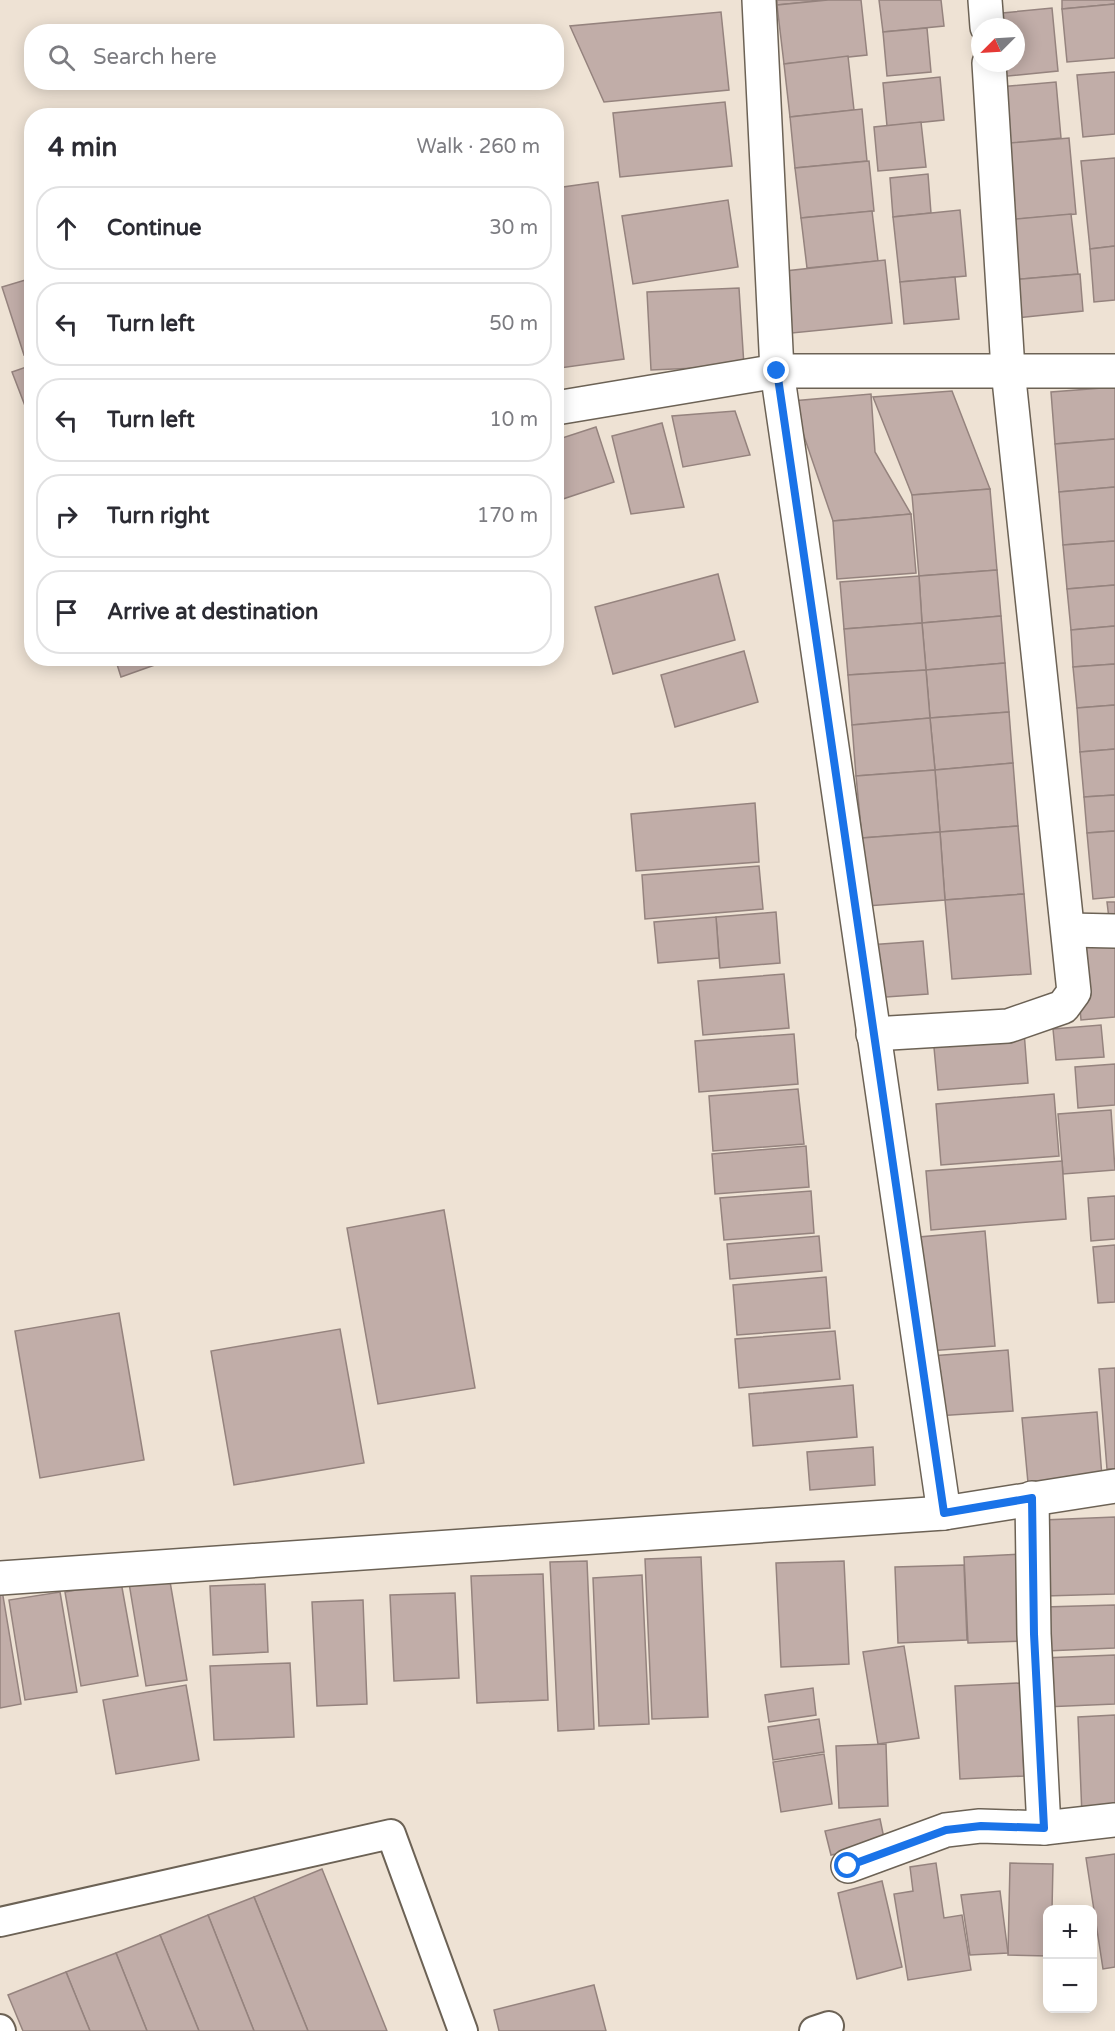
<!DOCTYPE html>
<html lang="en">
<head>
<meta charset="utf-8">
<style>
	:root { --surface:#fff; --page:#f2f2f3; --text:#2b2b33; --muted:#7c7c81; --line:#e1e1e2 }
	body { margin:0; font-family:"Varela Round",sans-serif; background:var(--page); color:var(--text) }
	.controls { position:absolute; right:18px; bottom:18px; display:grid; overflow:hidden; border-radius:12px; box-shadow:0 3px 15px #0003 }
	.controls button { width:54px; height:54px; display:grid; place-items:center; padding:0; border:0; border-bottom:2px solid var(--line); background:var(--surface); color:var(--text); font:30px sans-serif }
	.compass { position:absolute; left:971px; top:18px; width:54px; height:54px; border-radius:50%; background:var(--surface); box-shadow:0 3px 15px #0003; rotate:246deg }
	.stop { position:absolute; width:18px; height:18px; margin:-14px; border:4px solid #1a73e8; border-radius:50%; background:#fff }
	.stop.end { background:#1a73e8; border-color:#fff; box-shadow:0 2px 6px #0008 }
	.list { margin:0; padding:0; list-style:none }
	h2 { display:flex; justify-content:space-between; align-items:center; height:78px; margin:0; padding:0 24px; font-size:26px }
	h2 small { font-size:20px; font-weight:400; color:var(--muted) }
	.list li { display:grid; grid-template-columns:39px 1fr auto; gap:18px; align-items:center; box-sizing:border-box; height:84px; margin:0 12px 12px; padding:0 12px; border:2px solid var(--line); border-radius:24px }
	.list b { display:block; font-size:22px; white-space:nowrap }
	.list em { font-size:20px; font-style:normal; color:var(--muted) }
	.icon { flex:none; width:33px; height:33px; fill:none; stroke:currentColor; stroke-width:2; stroke-linecap:round; stroke-linejoin:round }
	.map { position:relative; flex:none; width:1115px; height:2031px; overflow:hidden }
	.search { position:absolute; background:var(--surface); box-shadow:0 3px 15px #0003; left:24px; top:24px; width:540px; height:66px; display:flex; align-items:center; gap:15px; box-sizing:border-box; padding:0 21px; border-radius:24px; color:var(--muted); font-size:22px }
	.panel { position:absolute; background:var(--surface); box-shadow:0 3px 15px #0003; left:24px; top:108px; width:540px; height:558px; border-radius:24px }
	.map>svg:first-child { display:block }
	.building { fill:#c1ada8; stroke:#95837e; stroke-width:1.5 }
	.lines { fill:none; stroke-linecap:round; stroke-linejoin:round }
	.lane-casing { stroke:#6c6255; stroke-width:32 }
	.street-casing { stroke:#6c6255; stroke-width:36 }
	.lane { stroke:#fff; stroke-width:28 }
	.street { stroke:#fff; stroke-width:33 }
	.route { stroke:#1a73e8; stroke-width:8 }
</style>
</head>
<body>
<div class="map">
<svg width="1115" height="2031" viewBox="0 0 1115 2031">
	<rect width="100%" height="100%" fill="#eee2d4"/>
	<!-- building -->
	<g class="building">
		<polygon points="777,0 828,0 777,5"/>
		<polygon points="828,0 861,0 867,55 784,64 777,5"/>
		<polygon points="879,0 941,0 944,26 883,32"/>
		<polygon points="1062,0 1115,0 1115,4 1062,9"/>
		<polygon points="1115,4 1115,58 1067,62 1062,9"/>
		<polygon points="1052,8 1058,71 998,77 997,63 1016,63 1016,27 993,27 992,14"/>
		<polygon points="721,12 729,90 604,102 570,26"/>
		<polygon points="927,28 931,72 887,76 883,32"/>
		<polygon points="848,56 854,110 790,117 784,64"/>
		<polygon points="1115,72 1115,134 1083,137 1077,75"/>
		<polygon points="940,77 944,120 887,126 883,83"/>
		<polygon points="1056,82 1061,138 1004,144 999,87"/>
		<polygon points="725,102 732,166 620,177 613,113"/>
		<polygon points="862,109 867,161 795,168 790,117"/>
		<polygon points="921,122 926,167 878,171 874,127"/>
		<polygon points="1069,138 1076,214 1006,220 999,144"/>
		<polygon points="1115,158 1115,246 1090,249 1081,161"/>
		<polygon points="869,161 874,211 801,218 795,168"/>
		<polygon points="928,174 931,213 893,217 890,178"/>
		<polygon points="598,182 624,359 560,368 556,343 556,188"/>
		<polygon points="728,200 738,267 633,284 622,216"/>
		<polygon points="960,210 966,276 900,282 893,217"/>
		<polygon points="872,211 878,261 807,268 801,218"/>
		<polygon points="1071,214 1078,274 1011,280 1006,220"/>
		<polygon points="1115,246 1115,300 1094,302 1090,249"/>
		<polygon points="885,260 892,323 792,333 785,271"/>
		<polygon points="1080,274 1083,311 1015,318 1011,280"/>
		<polygon points="955,277 959,319 904,324 900,282"/>
		<polygon points="32,278 32,353 24,355 2,287"/>
		<polygon points="739,288 744,366 651,370 647,292"/>
		<polygon points="32,365 32,409 27,411 12,372"/>
		<polygon points="1115,387 1115,439 1055,444 1051,392"/>
		<polygon points="952,391 990,489 912,495 873,397"/>
		<polygon points="871,394 875,452 911,514 833,521 792,401"/>
		<polygon points="735,411 750,455 683,467 672,416"/>
		<polygon points="662,423 684,507 631,514 612,436"/>
		<polygon points="596,427 614,482 563,499 556,480 556,440"/>
		<polygon points="1115,439 1115,487 1059,492 1055,444"/>
		<polygon points="1115,487 1115,541 1063,545 1059,492"/>
		<polygon points="990,489 997,570 919,576 912,495"/>
		<polygon points="911,514 916,573 837,579 833,521"/>
		<polygon points="1115,541 1115,585 1067,589 1063,545"/>
		<polygon points="997,570 1001,616 922,623 919,576"/>
		<polygon points="718,574 735,640 613,674 595,607"/>
		<polygon points="919,576 922,623 844,629 840,582"/>
		<polygon points="1115,585 1115,626 1071,630 1067,589"/>
		<polygon points="1001,616 1005,663 926,670 922,623"/>
		<polygon points="922,623 926,670 848,675 844,629"/>
		<polygon points="1115,626 1115,664 1073,667 1071,630"/>
		<polygon points="744,651 758,702 675,727 661,675"/>
		<polygon points="115,658 165,658 166,661 121,677"/>
		<polygon points="1005,663 1009,712 930,718 926,670"/>
		<polygon points="1115,664 1115,705 1077,708 1073,667"/>
		<polygon points="926,670 930,718 852,725 848,675"/>
		<polygon points="1115,705 1115,749 1080,752 1077,708"/>
		<polygon points="1009,712 1013,763 935,770 930,718"/>
		<polygon points="930,718 935,770 856,776 852,725"/>
		<polygon points="1115,749 1115,795 1084,797 1080,752"/>
		<polygon points="1013,763 1018,826 940,832 935,770"/>
		<polygon points="935,770 940,832 862,838 856,776"/>
		<polygon points="1115,795 1115,831 1087,833 1084,797"/>
		<polygon points="755,803 759,862 636,871 631,814"/>
		<polygon points="1018,826 1024,894 945,900 940,832"/>
		<polygon points="1115,831 1115,897 1093,899 1087,833"/>
		<polygon points="940,832 945,900 867,906 862,838"/>
		<polygon points="759,866 763,909 645,919 642,875"/>
		<polygon points="1024,894 1031,974 952,979 945,900"/>
		<polygon points="1107,902 1115,902 1115,926 1110,927"/>
		<polygon points="776,912 780,963 720,968 716,917"/>
		<polygon points="716,917 719,958 658,963 654,922"/>
		<polygon points="1115,934 1115,1017 1081,1020 1074,938"/>
		<polygon points="923,941 928,994 872,998 868,945"/>
		<polygon points="784,974 789,1028 703,1035 698,981"/>
		<polygon points="1101,1025 1104,1057 1056,1060 1053,1029"/>
		<polygon points="1024,1031 1028,1083 938,1090 933,1037"/>
		<polygon points="794,1034 798,1084 699,1092 695,1041"/>
		<polygon points="1115,1064 1115,1105 1078,1108 1075,1067"/>
		<polygon points="798,1089 804,1144 713,1151 709,1096"/>
		<polygon points="1054,1094 1059,1156 941,1165 936,1104"/>
		<polygon points="1111,1110 1115,1170 1063,1174 1058,1114"/>
		<polygon points="806,1146 809,1187 715,1194 712,1154"/>
		<polygon points="1062,1161 1066,1219 931,1230 926,1171"/>
		<polygon points="811,1191 814,1233 724,1240 720,1198"/>
		<polygon points="1115,1196 1115,1239 1091,1241 1088,1198"/>
		<polygon points="444,1210 475,1388 378,1404 347,1228"/>
		<polygon points="985,1231 995,1346 928,1351 919,1237"/>
		<polygon points="819,1236 822,1271 730,1279 727,1244"/>
		<polygon points="1115,1245 1115,1302 1098,1303 1093,1247"/>
		<polygon points="826,1277 830,1328 737,1335 733,1285"/>
		<polygon points="119,1313 144,1460 40,1478 15,1331"/>
		<polygon points="340,1329 364,1463 234,1485 211,1351"/>
		<polygon points="835,1331 840,1379 739,1388 735,1339"/>
		<polygon points="1008,1350 1013,1411 936,1416 931,1356"/>
		<polygon points="1115,1368 1115,1469 1107,1469 1099,1369"/>
		<polygon points="853,1385 857,1437 753,1446 749,1394"/>
		<polygon points="1097,1412 1102,1477 1028,1483 1022,1418"/>
		<polygon points="873,1447 875,1485 810,1490 807,1452"/>
		<polygon points="1115,1517 1115,1594 1045,1596 1043,1520"/>
		<polygon points="1022,1554 1026,1641 968,1643 964,1557"/>
		<polygon points="701,1557 708,1717 652,1719 645,1559"/>
		<polygon points="587,1561 594,1729 558,1731 550,1562"/>
		<polygon points="844,1561 849,1664 781,1667 776,1563"/>
		<polygon points="964,1565 967,1640 898,1643 895,1567"/>
		<polygon points="168,1570 187,1680 146,1686 128,1577"/>
		<polygon points="543,1574 548,1700 477,1703 471,1576"/>
		<polygon points="642,1575 649,1724 599,1726 593,1578"/>
		<polygon points="121,1582 138,1676 81,1686 65,1592"/>
		<polygon points="265,1584 268,1652 213,1655 210,1586"/>
		<polygon points="2,1590 21,1704 0,1708 0,1591"/>
		<polygon points="60,1592 77,1692 25,1700 9,1600"/>
		<polygon points="455,1593 459,1678 394,1681 390,1595"/>
		<polygon points="363,1600 367,1704 317,1706 312,1602"/>
		<polygon points="1115,1605 1115,1648 1046,1651 1044,1607"/>
		<polygon points="904,1646 919,1738 878,1744 863,1652"/>
		<polygon points="1115,1655 1115,1704 1044,1707 1043,1658"/>
		<polygon points="290,1663 294,1737 214,1740 210,1666"/>
		<polygon points="1020,1683 1024,1776 960,1779 955,1686"/>
		<polygon points="186,1685 199,1760 116,1774 103,1700"/>
		<polygon points="813,1688 816,1715 769,1722 765,1695"/>
		<polygon points="1115,1715 1115,1814 1082,1816 1078,1717"/>
		<polygon points="819,1719 824,1752 773,1760 768,1727"/>
		<polygon points="886,1744 888,1806 839,1808 836,1746"/>
		<polygon points="824,1754 832,1804 781,1812 773,1762"/>
		<polygon points="880,1819 885,1843 831,1855 825,1831"/>
		<polygon points="1115,1854 1115,1967 1103,1969 1086,1858"/>
		<polygon points="936,1863 944,1918 962,1915 971,1970 908,1980 894,1894 913,1891 910,1867"/>
		<polygon points="1010,1863 1053,1864 1052,1910 1048,1910 1048,1956 1008,1955"/>
		<polygon points="322,1869 387,2031 308,2031 254,1897"/>
		<polygon points="882,1881 902,1967 857,1979 838,1893"/>
		<polygon points="1000,1891 1008,1953 970,1955 961,1895"/>
		<polygon points="254,1897 308,2031 254,2031 208,1915"/>
		<polygon points="208,1915 254,2031 199,2031 160,1935"/>
		<polygon points="160,1935 199,2031 147,2031 116,1953"/>
		<polygon points="116,1953 147,2031 90,2031 66,1972"/>
		<polygon points="66,1972 90,2031 23,2031 8,1995"/>
		<polygon points="594,1985 606,2031 499,2031 494,2010"/>
	</g>
	<g class="lines">
		<defs>
			<g id="lane">
				<polyline points="0,1922 391,1834 463,2031"/>
				<polyline points="0,2029 1,2031"/>
				<polyline points="814,2031 829,2026"/>
			</g>
			<g id="street">
				<polyline points="759,0 777,371 944,1513"/>
				<polyline points="985,0 987,27"/>
				<polyline points="556,408 777,371 1115,371"/>
				<polyline points="1069,930 1115,931"/>
				<polyline points="873,1034 1008,1026 1063,1007 1074,992 1008,370 989,63"/>
				<polyline points="0,1578 944,1513 1115,1486"/>
				<polyline points="1044,1828 1115,1820"/>
				<polyline points="848,1866 946,1830 980,1826 1044,1828 1034,1634 1032,1498"/>
			</g>
		</defs>
		<!-- lane casing -->
		<use href="#lane" class="lane-casing"/>
		<!-- street casing -->
		<use href="#street" class="street-casing"/>
		<!-- lane -->
		<use href="#lane" class="lane"/>
		<!-- street -->
		<use href="#street" class="street"/>
	</g>
	<g class="lines">
		<!-- route -->
		<polyline class="route" points="777,371 944,1513 1032,1498 1034,1634 1044,1828 981,1826 946,1830 848,1866"/>
	</g>
</svg>
<div class="controls">
<button>+</button>
<button>−</button>
</div>
<svg class="compass" viewBox="-18 -18 36 36"><path d="M0-13l5 13h-10z" fill="#e53935"/><path d="M0 13l5-13h-10z" fill="#7c7c81"/></svg>
<div class="stop" style="left:848px;top:1866px"></div>
<div class="stop end" style="left:777px;top:371px"></div>
<div class="search"><svg class="icon" aria-label="search" viewBox="0 0 24 24"><circle cx="10" cy="10" r="6"/><path d="M15 15l6 6"/></svg>Search here</div>
<section class="panel">
<h2>4 min<small>Walk · 260 m</small></h2>
<ul class="list">
<li><svg class="icon" aria-label="ahead" viewBox="0 0 24 24"><path d="M12 20V5M6 11l6-6 6 6"/></svg><div><b>Continue</b></div><em>30 m</em></li>
<li><svg class="icon" aria-label="left" viewBox="0 0 24 24"><path d="M17 20v-9H6M10 6l-5 5 5 5"/></svg><div><b>Turn left</b></div><em>50 m</em></li>
<li><svg class="icon" aria-label="left" viewBox="0 0 24 24"><path d="M17 20v-9H6M10 6l-5 5 5 5"/></svg><div><b>Turn left</b></div><em>10 m</em></li>
<li><svg class="icon" aria-label="right" viewBox="0 0 24 24"><path d="M7 20v-9h11M14 6l5 5-5 5"/></svg><div><b>Turn right</b></div><em>170 m</em></li>
<li><svg class="icon" aria-label="arrive" viewBox="0 0 24 24"><path d="M6 21V4h12l-3 4 3 4H6"/></svg><div><b>Arrive at destination</b></div></li>
</ul>
</section>
</div>
</body>
</html>
